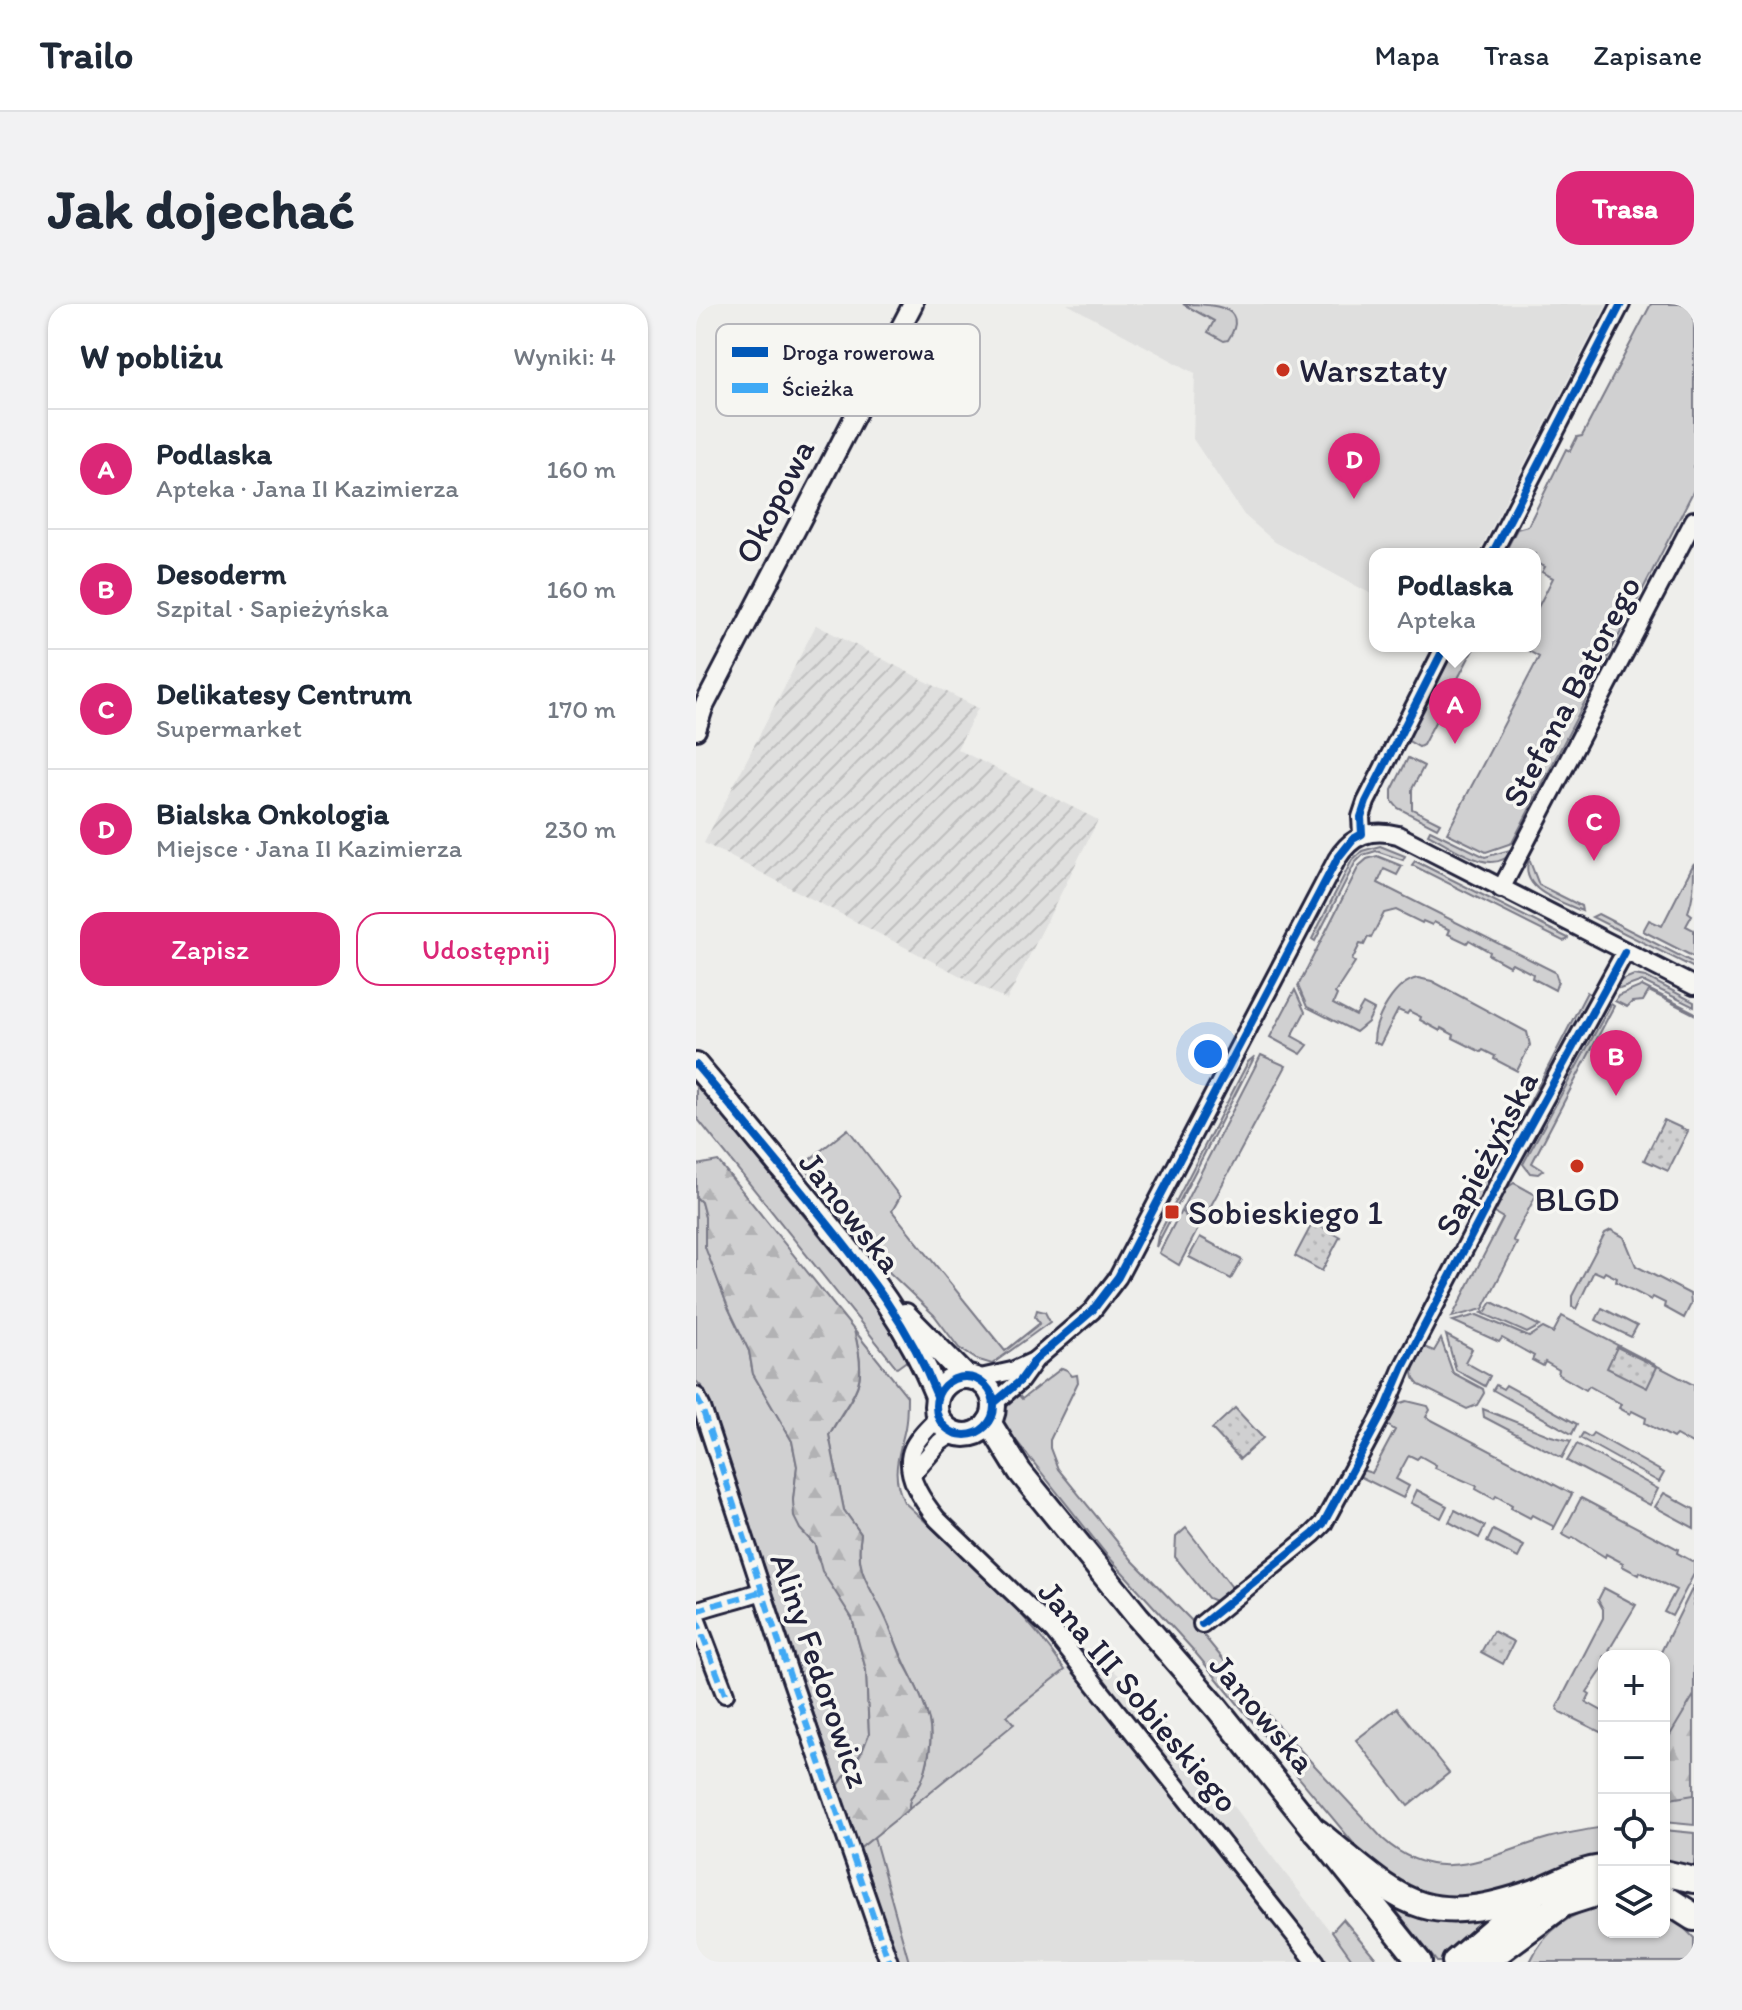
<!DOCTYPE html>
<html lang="pl">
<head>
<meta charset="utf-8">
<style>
	:root { --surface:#fff; --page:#f2f2f3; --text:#1f2937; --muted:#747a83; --line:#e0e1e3; --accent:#db2777 }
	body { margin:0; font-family:Itim,sans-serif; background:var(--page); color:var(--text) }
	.controls { position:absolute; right:24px; bottom:24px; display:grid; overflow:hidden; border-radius:16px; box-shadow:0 2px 6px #0004 }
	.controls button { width:72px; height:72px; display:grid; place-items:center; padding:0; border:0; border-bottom:2px solid var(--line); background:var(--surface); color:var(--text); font:40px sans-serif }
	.you { position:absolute; left:512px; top:750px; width:28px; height:28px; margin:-20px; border:6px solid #fff; border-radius:50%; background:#1a73e8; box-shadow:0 0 0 12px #1a73e833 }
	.badge { display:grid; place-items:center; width:52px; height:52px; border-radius:50%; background:var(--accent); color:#fff; font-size:26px; font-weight:700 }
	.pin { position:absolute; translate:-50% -66px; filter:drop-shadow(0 2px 4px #0008) }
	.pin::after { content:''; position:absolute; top:42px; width:28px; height:24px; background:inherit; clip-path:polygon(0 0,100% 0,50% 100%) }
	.popup { position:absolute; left:673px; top:244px; width:172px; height:104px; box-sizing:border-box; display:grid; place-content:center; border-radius:16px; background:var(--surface); filter:drop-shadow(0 2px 6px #0005); font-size:26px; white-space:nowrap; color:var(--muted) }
	.popup b { font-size:30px; color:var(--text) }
	.popup::after { content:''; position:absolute; left:50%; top:100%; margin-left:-16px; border:16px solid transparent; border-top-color:var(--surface) }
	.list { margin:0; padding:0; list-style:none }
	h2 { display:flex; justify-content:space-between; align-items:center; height:104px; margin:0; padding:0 32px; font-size:34px }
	h2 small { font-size:26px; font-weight:400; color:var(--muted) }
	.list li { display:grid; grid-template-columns:52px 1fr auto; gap:24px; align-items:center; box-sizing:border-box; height:120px; padding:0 32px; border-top:2px solid var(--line) }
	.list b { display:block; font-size:30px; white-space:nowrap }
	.list p { margin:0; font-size:26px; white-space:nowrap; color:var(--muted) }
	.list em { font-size:26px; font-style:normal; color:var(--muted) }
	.actions { display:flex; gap:16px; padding:24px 32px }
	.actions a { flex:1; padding:18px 0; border:2px solid var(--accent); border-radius:24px; text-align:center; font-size:28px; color:var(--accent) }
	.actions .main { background:var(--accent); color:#fff }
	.icon { flex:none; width:44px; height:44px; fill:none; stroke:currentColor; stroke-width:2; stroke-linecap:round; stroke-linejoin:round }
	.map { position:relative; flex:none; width:998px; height:1658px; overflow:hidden; border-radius:24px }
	header { display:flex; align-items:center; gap:48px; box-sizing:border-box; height:112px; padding:0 40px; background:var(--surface); border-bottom:2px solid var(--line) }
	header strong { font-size:38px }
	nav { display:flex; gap:44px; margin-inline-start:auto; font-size:28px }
	.intro { display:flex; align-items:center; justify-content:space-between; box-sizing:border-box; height:192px; padding:0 48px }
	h1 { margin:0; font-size:56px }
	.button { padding:20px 36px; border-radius:24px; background:var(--accent); color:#fff; font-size:28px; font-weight:700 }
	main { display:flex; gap:48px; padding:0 48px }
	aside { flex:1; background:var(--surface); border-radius:24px; box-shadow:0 2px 6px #0004 }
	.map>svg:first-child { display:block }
	.built { fill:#dfdfde }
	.industrial { fill:url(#industrial-furrows) }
	.green { fill:#d0d0d1; stroke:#797986; stroke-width:2 }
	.forest { fill:url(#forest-firs); stroke:#797986; stroke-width:2 }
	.park { fill:url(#park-dots); stroke:#797986; stroke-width:2 }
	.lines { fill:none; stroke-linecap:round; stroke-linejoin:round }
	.minor-casing { stroke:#22223b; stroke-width:22 }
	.tertiary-casing { stroke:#22223b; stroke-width:24 }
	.secondary-casing { stroke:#22223b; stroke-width:28 }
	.primary-casing { stroke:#22223b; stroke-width:30 }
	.trunk-casing { stroke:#22223b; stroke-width:32 }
	.minor { stroke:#f6f6f2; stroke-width:16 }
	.tertiary { stroke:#f6f6f2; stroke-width:18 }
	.secondary { stroke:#f6f6f2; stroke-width:22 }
	.primary { stroke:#f6f6f2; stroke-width:24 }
	.trunk { stroke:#f6f6f2; stroke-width:26 }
	.quiet { stroke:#3fa9f5; stroke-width:6; stroke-dasharray:12 6; stroke-linecap:butt }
	.cycleway-casing { stroke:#f6f6f2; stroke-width:13 }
	.cycleway { stroke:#0057b8; stroke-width:8 }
	.poi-dot { fill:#c8321e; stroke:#f6f6f2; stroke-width:3 }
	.labels { text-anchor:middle; stroke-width:7; stroke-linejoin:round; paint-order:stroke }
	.poi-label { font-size:34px; fill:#22223b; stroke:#f6f6f2; text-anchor:start }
	.street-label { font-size:34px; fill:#22223b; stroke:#f6f6f2 }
	.key { fill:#f6f6f2; stroke:#b6b6bb; stroke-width:2 }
	.key-label { font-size:22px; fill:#22223b }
</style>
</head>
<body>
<header>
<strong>Trailo</strong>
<nav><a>Mapa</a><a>Trasa</a><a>Zapisane</a></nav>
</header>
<div class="intro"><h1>Jak dojechać</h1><a class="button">Trasa</a></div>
<main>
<aside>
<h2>W pobliżu<small>Wyniki: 4</small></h2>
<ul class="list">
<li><span class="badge">A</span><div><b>Podlaska</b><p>Apteka · Jana II Kazimierza</p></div><em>160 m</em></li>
<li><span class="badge">B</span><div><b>Desoderm</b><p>Szpital · Sapieżyńska</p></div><em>160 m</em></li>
<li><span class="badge">C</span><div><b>Delikatesy Centrum</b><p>Supermarket</p></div><em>170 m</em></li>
<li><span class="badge">D</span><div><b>Bialska Onkologia</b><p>Miejsce · Jana II Kazimierza</p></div><em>230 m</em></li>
</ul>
<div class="actions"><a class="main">Zapisz</a><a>Udostępnij</a></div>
</aside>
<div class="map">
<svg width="998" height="1658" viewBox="0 0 998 1658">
	<defs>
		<pattern id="industrial-furrows" width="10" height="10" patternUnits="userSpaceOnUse" patternTransform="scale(2)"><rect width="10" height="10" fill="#dfdfde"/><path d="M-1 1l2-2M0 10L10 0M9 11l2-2" fill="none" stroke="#bfbfbf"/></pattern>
		<pattern id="forest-firs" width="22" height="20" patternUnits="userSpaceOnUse" patternTransform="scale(2)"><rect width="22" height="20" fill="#d0d0d1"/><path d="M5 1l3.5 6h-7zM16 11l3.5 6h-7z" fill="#b2b2b4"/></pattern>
		<pattern id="park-dots" width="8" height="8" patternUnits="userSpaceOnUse" patternTransform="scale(2)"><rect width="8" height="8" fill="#d0d0d1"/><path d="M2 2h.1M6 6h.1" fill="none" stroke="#b2b2b4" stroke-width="1.8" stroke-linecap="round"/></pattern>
	</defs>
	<rect width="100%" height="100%" fill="#eeeeeb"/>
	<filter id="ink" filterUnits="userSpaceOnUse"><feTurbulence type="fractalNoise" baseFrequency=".0125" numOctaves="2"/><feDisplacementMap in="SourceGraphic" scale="16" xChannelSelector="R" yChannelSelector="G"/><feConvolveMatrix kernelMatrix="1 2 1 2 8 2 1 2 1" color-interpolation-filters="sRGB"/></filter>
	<g filter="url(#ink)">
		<!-- built -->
		<g class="built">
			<polygon points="371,0 911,0 782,250 679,250 679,292 579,238 548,211 497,135 499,69"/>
			<polygon points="396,1343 494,1447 658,1658 213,1658 178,1533 318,1421 311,1412"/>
		</g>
		<!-- industrial -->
		<polygon class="industrial" points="120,321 282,404 261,445 402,516 311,696 8,539"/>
		<!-- green -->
		<g class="green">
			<path d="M487 0C512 0 556 0 532 36L528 37 512 28 518 17Z"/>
			<polygon points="955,0 998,0 998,186 816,539 790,548 751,529 843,353 824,342 839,342 839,309 857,274 846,268 849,263 839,258 839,250 808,250 821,225 832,222 870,145 874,147 881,133 886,132"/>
			<polygon points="760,342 779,342 727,441 723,443 711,436"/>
			<polygon points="712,454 728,462 716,485 716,505 744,519 741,524 702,504 696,497 696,486"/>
			<path d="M734 526 789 553 814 546 817 547C796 575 756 542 732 530Z"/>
			<polygon points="684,542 709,552 707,556 680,547 667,551 659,559 619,637 616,635 656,556 666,547"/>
			<polygon points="681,552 706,562 701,571 688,565 682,579 859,668 862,677 859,686 836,674 837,670 816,659 813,662 793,651 794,648 773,636 771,639 752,630 754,626 738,618 736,621 727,617 726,619 700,606 688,609 675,634 672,633 668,641 664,640 656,656 659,658 639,689 641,691 637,700 660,712 667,700 678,706 672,718 660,728 611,703 602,682 663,562 671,555"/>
			<path d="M833 555 843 581 885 602 886 607C864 597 822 586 833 555Z"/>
			<polygon points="719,557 872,634 871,636 867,637 716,561"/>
			<path d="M998 559C998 577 998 592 992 608L996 611 990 622 998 626V653L947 627 953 616 966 622Z"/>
			<polygon points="902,610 998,659 998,664 896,613"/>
			<polygon points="938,671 950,673 998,698 998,703 946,677 924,685 920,683 926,676"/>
			<path d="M722 674 736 677 831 728 834 741 821 767 798 755 799 752 787 746 785 748 757 734 758 731 745 724 744 727 724 716 725 713 713 707 711 710 702 706 684 741 678 738C678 715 699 678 722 674Z"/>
			<polygon points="946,682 998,708 998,710 953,687 947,697 936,698 931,703 919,697 922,692"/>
			<polygon points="599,686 609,708 596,732 612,741 605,750 574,733"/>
			<polygon points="891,688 896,691 811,846 805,851 798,850 803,841 795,837 804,819 811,816 822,821"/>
			<polygon points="915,700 918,702 836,859 847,866 842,870 834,869 827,860"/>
			<polygon points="565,751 590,762 504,922 486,905"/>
			<polygon points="559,752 460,943 462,932 552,758"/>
			<polygon points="0,782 20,803 177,998 216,1053 201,1064 0,813"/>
			<polygon points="152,825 204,893 196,907 309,1047 344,1019 339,1013 341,1006 349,1008 354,1018 296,1060 280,1055 263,1044 238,1011 194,969 110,865 108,860"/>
			<path d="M786 864C800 875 788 888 782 900L770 894Z"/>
			<polygon points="818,879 840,891 817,936 821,939 787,1005 756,1013 807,914 797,908 809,885"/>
			<polygon points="0,893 5,898 9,913 10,943 32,1003 53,1047 57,1070 96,1137 101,1162 97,1196 104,1225 119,1241 121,1254 156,1314 170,1366 173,1430 166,1448 142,1482 12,1095 8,1085 0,1077"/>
			<polygon points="485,907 502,925 483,961 463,949"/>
			<polygon points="915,926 928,933 940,962 994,990 995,1000 988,1014 968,1003 969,999 957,993 955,996 920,978 921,974 909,968 907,971 898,967 880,1005 876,1002 876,992 909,929"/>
			<polygon points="504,933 546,956 535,975 493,953"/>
			<polygon points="796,998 844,1022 831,1029 786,1009 790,1007"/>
			<polygon points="906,1004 941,1022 935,1033 900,1016"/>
			<polygon points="781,1011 833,1033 847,1024 857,1029 866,1012 998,1081 998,1141 980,1131 977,1134 949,1119 950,1114 936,1107 934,1110 923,1104 925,1100 893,1082 890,1086 862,1070 863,1066 849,1058 847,1062 836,1056 838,1052 806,1034 803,1038 757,1017"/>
			<path d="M158 1026 211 1092C211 1103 211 1114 209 1124 203 1153 194 1169 208 1198 265 1251 325 1301 369 1366L311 1412 318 1420 213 1505C212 1493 219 1488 224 1478 233 1462 237 1434 233 1417 228 1394 216 1376 207 1355 200 1340 195 1325 187 1310 172 1279 159 1267 165 1230L148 1206 133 1131C160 1084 173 1084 158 1026Z"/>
			<polygon points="750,1031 776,1045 769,1058 794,1072 789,1082 760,1066"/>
			<path d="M745 1035 757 1069 787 1085 788 1089 781 1101 771 1105 723 1081C710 1068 721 1056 728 1043L738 1047Z"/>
			<path d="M366 1064 371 1066 376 1072 381 1071 382 1078 354 1136V1144L362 1165 436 1256 495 1316 580 1420 687 1535C742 1585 794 1551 852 1534 870 1529 890 1526 908 1523V1554L813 1585 758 1598 712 1586 673 1558 498 1347 410 1250 307 1120V1101L320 1088 326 1095Z"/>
			<polygon points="800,1081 807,1085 810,1081 881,1120 876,1130 797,1086"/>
			<polygon points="711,1097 732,1102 734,1106 730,1113 876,1190 857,1226 857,1222 836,1211 834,1214 815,1204 816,1201 800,1192 798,1195 780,1185 781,1182 739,1164 740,1161 724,1152 721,1155 713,1151 700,1175 713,1182 707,1194 663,1172 666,1166 676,1169 699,1126 691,1121 690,1116 699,1101"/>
			<polygon points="787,1105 855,1132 875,1137 866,1154 788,1113"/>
			<polygon points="887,1129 894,1133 897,1129 968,1169 963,1178 884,1134"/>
			<polygon points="881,1140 962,1185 954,1201 871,1157"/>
			<polygon points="721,1186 751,1202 745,1214 715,1199"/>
			<polygon points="968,1189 998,1205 998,1224 959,1203"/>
			<polygon points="885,1194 982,1245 981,1249 998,1258 998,1270 976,1312 968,1308 980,1286 944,1268 943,1271 926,1262 927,1259 910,1250 909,1253 877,1233 875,1235 866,1230"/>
			<polygon points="759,1206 789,1222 783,1234 753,1218"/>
			<polygon points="490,1224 538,1286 522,1298 512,1294 479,1253 480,1233"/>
			<polygon points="797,1226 828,1242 822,1254 791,1238"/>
			<polygon points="998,1281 998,1521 968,1518 968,1352 963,1352"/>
			<polygon points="908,1284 940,1301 913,1346 916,1348 914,1352 908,1352 908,1363 891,1388 894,1390 890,1398 908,1408 908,1430 864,1408 861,1403 907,1314 907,1305 902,1296"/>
			<polygon points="701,1404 753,1469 712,1502 660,1436"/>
			<polygon points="968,1526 998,1529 998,1567 968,1559"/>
			<polygon points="178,1533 213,1658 201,1658 163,1545"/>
			<polygon points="691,1595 814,1604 748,1658 741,1658"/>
			<path d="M908 1601V1628H968V1610L985 1621 998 1634V1658H834C848 1627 875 1608 908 1601Z"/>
			<polygon points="647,1615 683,1658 658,1658 636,1627"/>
		</g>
		<!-- forest -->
		<g class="forest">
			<path d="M22 857 158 1026C173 1086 159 1083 133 1131L148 1206 165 1230C158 1271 175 1281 190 1315 197 1330 202 1346 209 1361 219 1379 228 1397 233 1417 237 1435 232 1462 225 1478 220 1488 212 1493 213 1505L163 1545 142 1482 166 1448 173 1430 170 1366 156 1314 126 1267 119 1241 104 1225 98 1213 97 1196 101 1162 96 1137 57 1070 53 1047 32 1003 9 943V913L5 898 0 893V861Z"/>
			<polygon points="998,1391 998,1491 968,1496 968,1441"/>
		</g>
		<!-- park -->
		<g class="park">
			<polygon points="968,816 992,827 972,867 948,856"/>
			<polygon points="617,918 644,933 626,967 599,952"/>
			<polygon points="921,1043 961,1063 951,1084 911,1064"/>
			<polygon points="539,1104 567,1134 544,1155 516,1125"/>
			<polygon points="797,1327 818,1338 807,1360 785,1348"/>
		</g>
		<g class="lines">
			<defs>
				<g id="minor">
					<polyline points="796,250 925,0"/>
					<polyline points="666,530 665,513 670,498 749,342"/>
					<polyline points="805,585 998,216"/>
					<polyline points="280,1075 316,1067 338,1057"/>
					<polyline points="0,1092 6,1104 93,1369 193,1658"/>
					<path d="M298 1099 324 1077 339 1056 396 1007 422 973 641 555C656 531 675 524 702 531L998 682"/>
					<path d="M242 1114C233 1123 222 1133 217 1144 206 1168 227 1198 241 1215L357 1327 620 1658"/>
					<polyline points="217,1169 244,1138 258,1129"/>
					<path d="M0 1307C22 1299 44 1295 66 1287"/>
					<polyline points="0,1314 29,1390"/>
					<polyline points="506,1320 617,1230 627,1220 690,1103 707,1063 809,867 929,648"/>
				</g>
				<polyline id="tertiary" points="0,426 7,404 217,0"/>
				<g id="secondary">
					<path d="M0 761C40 808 79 855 118 903 167 964 212 1018 241 1092"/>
					<polyline points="209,1011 270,1073"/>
					<circle cx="269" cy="1102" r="29"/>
					<polyline points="293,1118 324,1168 442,1313 521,1404 724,1658"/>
				</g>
				<g id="primary">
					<path d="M621 1528C706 1598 726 1627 839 1588 863 1579 882 1566 908 1564"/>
					<polyline points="968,1569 998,1576"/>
					<polyline points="759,1658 837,1591"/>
				</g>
				<g id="trunk">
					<polyline points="968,1594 998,1613"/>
					<polyline points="787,1658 867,1599 908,1586"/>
				</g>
			</defs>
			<!-- minor casing -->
			<use href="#minor" class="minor-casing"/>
			<!-- tertiary casing -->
			<use href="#tertiary" class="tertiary-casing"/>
			<!-- secondary casing -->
			<use href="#secondary" class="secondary-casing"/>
			<!-- primary casing -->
			<use href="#primary" class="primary-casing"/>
			<!-- trunk casing -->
			<use href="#trunk" class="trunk-casing"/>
			<!-- minor -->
			<use href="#minor" class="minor"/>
			<!-- tertiary -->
			<use href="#tertiary" class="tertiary"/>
			<!-- secondary -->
			<use href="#secondary" class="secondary"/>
			<!-- primary -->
			<use href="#primary" class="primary"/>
			<!-- trunk -->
			<use href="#trunk" class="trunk"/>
			<!-- quiet -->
			<g class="quiet">
				<polyline points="0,1092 6,1104 93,1369 193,1658"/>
				<path d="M0 1307C22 1299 44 1295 66 1287"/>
				<polyline points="0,1314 29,1390"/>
			</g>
			<defs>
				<g id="cycleway">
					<polyline points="796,250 925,0"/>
					<path d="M0 761C40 808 79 855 118 903 167 964 212 1018 241 1092"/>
					<circle cx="269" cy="1102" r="29"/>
					<polyline points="298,1099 324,1077 339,1056 396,1007 422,973 641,555 657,535 666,530 665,513 670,498 749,342"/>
					<polyline points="506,1320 617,1230 627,1220 690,1103 707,1063 809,867 929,648"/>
				</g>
			</defs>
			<!-- cycleway casing -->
			<use href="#cycleway" class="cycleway-casing"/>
			<!-- cycleway -->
			<use href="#cycleway" class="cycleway"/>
		</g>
	</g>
	<!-- markers -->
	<g class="poi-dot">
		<circle cx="587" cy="66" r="8"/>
		<circle cx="881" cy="862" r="8"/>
		<rect x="468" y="900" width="16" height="16" rx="4"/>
	</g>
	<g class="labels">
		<!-- poi labels -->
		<g class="poi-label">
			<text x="603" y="78">Warsztaty</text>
			<text x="881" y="907" text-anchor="middle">BLGD</text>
			<text x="492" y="920">Sobieskiego 1</text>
		</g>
		<!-- street labels -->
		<g class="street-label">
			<text transform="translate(78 197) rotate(-63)" y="12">Okopowa</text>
			<text transform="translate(875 387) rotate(-62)" y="12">Stefana Batorego</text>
			<text transform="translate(790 849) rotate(-62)" y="12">Sapieżyńska</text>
			<text transform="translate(155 908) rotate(52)" y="12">Janowska</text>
			<text transform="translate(125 1366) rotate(71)" y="12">Aliny Fedorowicz</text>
			<text transform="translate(443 1392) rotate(50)" y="12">Jana III Sobieskiego</text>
			<text transform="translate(567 1409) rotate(50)" y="12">Janowska</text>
		</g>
	</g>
	<!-- legend -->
	<rect x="20" y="20" width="264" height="92" rx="12" class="key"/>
	<rect x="36" y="43" width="36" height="10" fill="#0057b8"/>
	<rect x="36" y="79" width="36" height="10" fill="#3fa9f5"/>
	<g class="key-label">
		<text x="86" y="56">Droga rowerowa</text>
		<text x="86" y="92">Ścieżka</text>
	</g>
</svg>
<div class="controls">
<button>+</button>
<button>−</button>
<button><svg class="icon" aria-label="locate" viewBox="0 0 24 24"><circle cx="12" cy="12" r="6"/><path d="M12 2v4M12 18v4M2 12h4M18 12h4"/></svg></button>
<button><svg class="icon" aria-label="layers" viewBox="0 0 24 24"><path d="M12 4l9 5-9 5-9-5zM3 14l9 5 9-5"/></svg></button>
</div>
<div class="you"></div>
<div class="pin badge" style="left:759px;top:440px">A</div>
<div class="popup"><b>Podlaska</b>Apteka</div>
<div class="pin badge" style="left:920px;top:792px">B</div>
<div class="pin badge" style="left:898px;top:557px">C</div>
<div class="pin badge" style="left:658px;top:195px">D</div>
</div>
</main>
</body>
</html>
